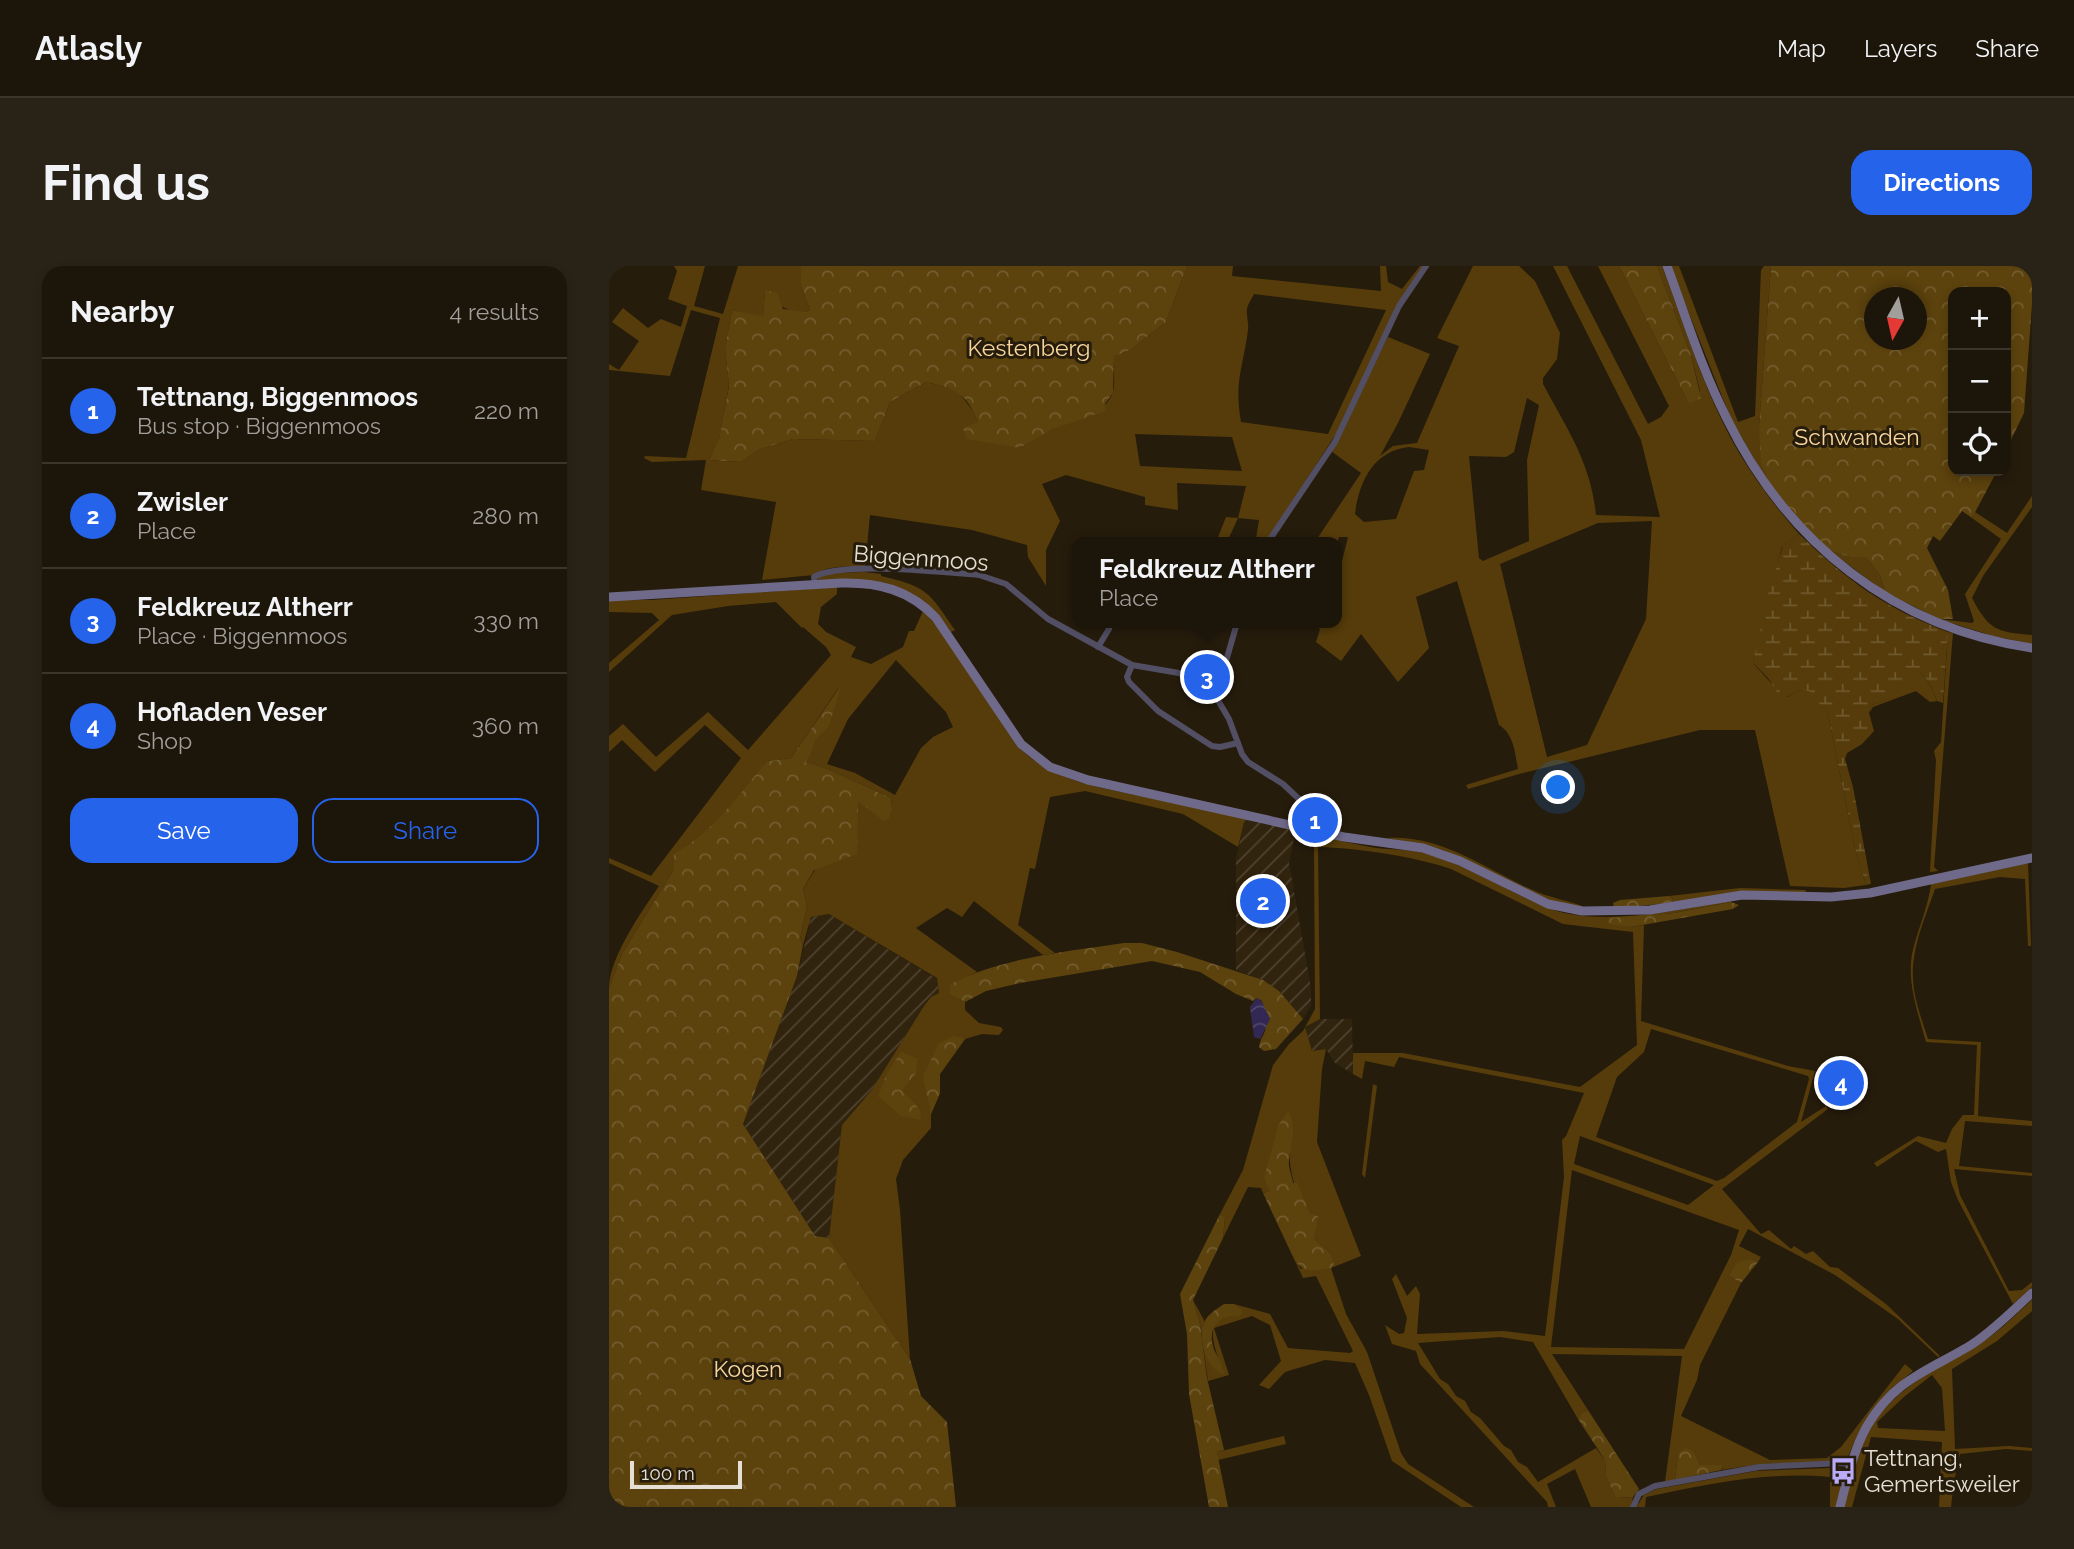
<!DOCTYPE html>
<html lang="en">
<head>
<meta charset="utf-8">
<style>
	:root { --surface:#1c1509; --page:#292217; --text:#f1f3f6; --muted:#a09f9c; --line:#3a342a; --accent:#2563eb }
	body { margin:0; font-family:Raleway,sans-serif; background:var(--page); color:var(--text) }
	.controls { position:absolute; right:21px; top:21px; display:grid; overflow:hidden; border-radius:14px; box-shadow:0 4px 10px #0003 }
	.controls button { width:63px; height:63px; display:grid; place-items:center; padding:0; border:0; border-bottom:2px solid var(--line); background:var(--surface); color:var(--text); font:35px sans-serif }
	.compass { position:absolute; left:1255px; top:21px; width:63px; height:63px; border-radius:50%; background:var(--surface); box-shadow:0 4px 10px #0003; rotate:188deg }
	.scale { position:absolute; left:21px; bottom:18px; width:112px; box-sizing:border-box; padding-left:7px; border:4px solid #e6dfd5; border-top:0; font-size:19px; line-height:24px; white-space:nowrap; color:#e6dfd5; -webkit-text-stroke:5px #261c0c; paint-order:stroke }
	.you { position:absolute; left:950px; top:522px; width:24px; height:24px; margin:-18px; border:5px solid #fff; border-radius:50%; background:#1a73e8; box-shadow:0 0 0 10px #1a73e833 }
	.badge { display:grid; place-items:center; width:46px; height:46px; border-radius:50%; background:var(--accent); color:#fff; font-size:23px; font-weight:700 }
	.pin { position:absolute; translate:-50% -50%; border:4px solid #fff; box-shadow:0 2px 7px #0006 }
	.popup { position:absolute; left:463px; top:271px; width:270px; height:91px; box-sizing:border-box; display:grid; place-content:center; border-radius:14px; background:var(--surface); filter:drop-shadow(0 2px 5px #0005); font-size:23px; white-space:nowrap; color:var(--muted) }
	.popup b { font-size:26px; color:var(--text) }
	.popup::after { content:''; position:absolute; left:50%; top:100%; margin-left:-14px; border:14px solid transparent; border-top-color:var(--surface) }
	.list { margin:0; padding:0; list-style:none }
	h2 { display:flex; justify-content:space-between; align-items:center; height:91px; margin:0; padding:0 28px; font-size:30px }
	h2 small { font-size:23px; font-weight:400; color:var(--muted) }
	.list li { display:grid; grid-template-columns:46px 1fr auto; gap:21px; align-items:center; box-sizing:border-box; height:105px; padding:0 28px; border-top:2px solid var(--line) }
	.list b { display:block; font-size:26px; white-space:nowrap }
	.list p { margin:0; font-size:23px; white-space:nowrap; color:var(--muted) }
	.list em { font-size:23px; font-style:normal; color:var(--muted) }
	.actions { display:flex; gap:14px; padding:21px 28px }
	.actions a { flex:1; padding:16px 0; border:2px solid var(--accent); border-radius:21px; text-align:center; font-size:24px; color:var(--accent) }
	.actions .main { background:var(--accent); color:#fff }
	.icon { flex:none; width:38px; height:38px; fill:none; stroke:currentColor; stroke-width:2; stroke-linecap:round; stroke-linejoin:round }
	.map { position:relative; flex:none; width:1423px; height:1241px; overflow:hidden; border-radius:21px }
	header { display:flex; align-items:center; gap:42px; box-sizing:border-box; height:98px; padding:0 35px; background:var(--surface); border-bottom:2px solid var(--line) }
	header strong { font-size:33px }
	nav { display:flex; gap:38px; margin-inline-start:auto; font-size:24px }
	.intro { display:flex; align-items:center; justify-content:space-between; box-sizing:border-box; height:168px; padding:0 42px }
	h1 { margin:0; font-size:49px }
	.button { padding:18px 32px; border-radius:21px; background:var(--accent); color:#fff; font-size:24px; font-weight:700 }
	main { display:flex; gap:42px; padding:0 42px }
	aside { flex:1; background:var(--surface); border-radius:21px; box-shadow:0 4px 10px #0003 }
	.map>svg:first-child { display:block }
	.industrial { fill:url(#industrial-furrows) }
	.grass { fill:#563c0a; fill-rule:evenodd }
	.forest { fill:url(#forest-crowns); fill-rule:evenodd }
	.wetland { fill:url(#wetland-marsh) }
	.water { fill:url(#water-waves) }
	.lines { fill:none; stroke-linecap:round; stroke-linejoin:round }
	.street { stroke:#524e63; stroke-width:6 }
	.secondary { stroke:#6f6a8a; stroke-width:9 }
	.labels { text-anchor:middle; stroke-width:6; stroke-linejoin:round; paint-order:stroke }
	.park-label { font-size:23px; fill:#f9d69c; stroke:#261c0c }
	.street-label { font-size:23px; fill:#e6dfd5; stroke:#261c0c }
	.poi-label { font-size:23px; fill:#e6dfd5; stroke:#261c0c; text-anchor:start }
</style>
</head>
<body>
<header>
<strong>Atlasly</strong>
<nav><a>Map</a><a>Layers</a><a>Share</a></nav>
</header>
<div class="intro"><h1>Find us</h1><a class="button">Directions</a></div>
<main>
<aside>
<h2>Nearby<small>4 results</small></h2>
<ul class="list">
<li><span class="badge">1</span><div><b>Tettnang, Biggenmoos</b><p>Bus stop · Biggenmoos</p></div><em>220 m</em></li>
<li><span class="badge">2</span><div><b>Zwisler</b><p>Place</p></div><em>280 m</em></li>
<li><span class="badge">3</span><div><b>Feldkreuz Altherr</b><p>Place · Biggenmoos</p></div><em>330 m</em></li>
<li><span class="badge">4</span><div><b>Hofladen Veser</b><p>Shop</p></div><em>360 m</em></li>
</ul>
<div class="actions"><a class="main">Save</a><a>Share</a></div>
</aside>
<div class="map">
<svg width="1423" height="1241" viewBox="0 0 1423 1241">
	<defs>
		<pattern id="industrial-furrows" width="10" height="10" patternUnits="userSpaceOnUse" patternTransform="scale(1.75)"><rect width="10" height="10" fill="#31240e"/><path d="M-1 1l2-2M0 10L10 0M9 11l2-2" fill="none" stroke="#4f4330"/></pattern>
		<pattern id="forest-crowns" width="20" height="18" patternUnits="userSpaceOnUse" patternTransform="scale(1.75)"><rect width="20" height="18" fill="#5c420d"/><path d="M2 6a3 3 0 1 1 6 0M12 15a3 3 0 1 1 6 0" fill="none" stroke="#735d2f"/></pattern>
		<pattern id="wetland-marsh" width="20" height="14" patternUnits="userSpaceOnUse" patternTransform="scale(1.75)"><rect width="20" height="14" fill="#563c0a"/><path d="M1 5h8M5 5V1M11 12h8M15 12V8" fill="none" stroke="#6e582d"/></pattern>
		<pattern id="water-waves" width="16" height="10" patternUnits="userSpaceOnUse" patternTransform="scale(1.75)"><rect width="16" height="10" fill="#322853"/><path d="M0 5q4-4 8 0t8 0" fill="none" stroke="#50476b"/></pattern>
	</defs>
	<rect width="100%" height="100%" fill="#261c0c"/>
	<!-- industrial -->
	<g class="industrial">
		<polygon points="636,552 687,562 680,597 702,722 702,740 694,753 670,725 654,714 627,704 627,593"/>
		<polygon points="220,648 328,713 330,727 322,731 315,740 262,825 233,859 220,972 206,970 134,858 188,710 202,651"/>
		<polygon points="711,753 743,753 744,808 726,797 717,783 703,785 696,761"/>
	</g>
	<!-- grass -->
	<g class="grass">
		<path d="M65 0H96L85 40 114 48 129 0H192V20L201 44C183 53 168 37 156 25L154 51 123 44 116 82 120 119 110 174 100 194 132 196 151 183 184 173 266 175 281 136 317 116 348 124 364 145 369 156 411 182C422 176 432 168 444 163 465 152 491 153 503 129 507 120 504 101 505 91L521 84 557 56 578 0H624L623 10 772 25 771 0H777L779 16 793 23 811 0H815L793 32 732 160 657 276H650L647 273 650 254 629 252 618 276H607L617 251 629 252 637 220 568 217 569 244 536 239V231L457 209 433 218 451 255 437 284V320L419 291 418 279 363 264 261 249 256 301C240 300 218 299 205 309L153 314 167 236 92 224 97 194 43 196 35 192 36 190 77 192 111 52 82 44 61 110 0 104V98L10 104 30 75 3 56 14 42 39 62 52 53 72 61 78 40 59 33 68 5ZM645 28 777 44 719 168 632 156C625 116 634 102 639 64 640 57 637 49 638 43 639 38 643 32 645 28ZM526 168 623 171 633 205 531 200Z"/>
		<path d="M864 0H910L926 15 951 67 948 93 934 112V118C958 163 982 197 987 249L1051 251 1032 174 944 0H958L1039 158 1052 151 1060 140 989 0H1010L1078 134 1091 125 1082 89 1048 0H1053C1077 63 1097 132 1132 190 1149 218 1169 244 1190 268L1173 281 1144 397 1163 418 1179 431 1189 424 1201 425 1219 448 1247 587 1257 619 1235 622 1181 620 1146 464H1091L910 508 859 523 857 519 909 503C906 487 905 468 890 459L848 315 807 331 820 382 789 416 752 368 732 395 707 376 711 363 698 357H728V315L739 271H730L728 277 706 276 752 207 722 185 779 71 821 88 789 157 771 190 784 180 808 177 850 80 828 72ZM918 132 930 139 918 194 920 275 874 295 870 292 860 190 897 191 905 186ZM800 181 820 184 815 204 805 205 787 253 755 256 746 248C750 216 764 185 800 181ZM1043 255 1037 353 978 479 938 491 891 298 989 257Z"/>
		<polygon points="1061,0 1070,0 1129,156 1146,150 1152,4 1155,0 1162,0 1150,160 1163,222 1124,158"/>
		<path d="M1423 230V241L1374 310 1363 332C1380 364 1387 366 1423 369V378L1384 370 1330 353 1363 357 1365 355 1356 328 1392 273 1363 252 1366 246 1398 267Z"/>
		<polygon points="1221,285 1241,291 1257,291 1271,309 1276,326"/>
		<path d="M255 306 272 308V310C319 321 320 326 346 364L342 366 330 349 300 327 209 314V311L221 307Z"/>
		<path d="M228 321V328L212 341 209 358 217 366 247 381 242 391 262 398 294 381 300 365H305L314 345 331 363 408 480C443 515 489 521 536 531 569 538 602 545 636 552L629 581 574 548 476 525 441 531 426 603 421 602 409 659 446 687 434 689 365 635 353 651 338 642 307 662 368 706 341 718V729L356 736V744L370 757 392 761 394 764 390 769 373 768 356 773 343 791 331 808V827L322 848V862L294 894 287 913 291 944 301 1093 220 972 233 859 262 825 315 740 322 731 330 727 328 712 220 648 202 651 194 679 191 673 198 640 194 623 249 535 283 542 282 532 219 503 195 496 202 489 205 474 212 465 230 421 182 492 158 495C130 529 104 567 65 587V603L13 688 0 722C0 692 33 645 50 620L0 597V592L42 610 132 492 96 459 46 506 13 474 0 486V470L14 458 47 491 99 446 139 484 222 389 217 381 194 361 193 362 167 336 119 340 63 349 0 406V397L50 354 43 347 0 346V333L42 334ZM287 394 337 446 344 461 324 471 312 482 286 529 246 507 218 498 239 453Z"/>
		<polygon points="1339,366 1344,367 1325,601 1329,605 1321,606 1327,494 1325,485 1332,476"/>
		<path d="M1304 400C1317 411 1323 420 1328 435L1321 436 1307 425 1264 441 1260 447 1262 439 1276 434Z"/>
		<path d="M705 569C725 573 747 579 768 582 785 584 803 583 820 588 863 601 900 627 942 643 991 661 1072 644 1122 634V636L1065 647 1000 653 1022 661 1035 659 1032 755 1179 800 1206 805 1192 856 1217 840 1219 843 1113 923 1152 968 1160 964 1182 983 1185 980 1197 988 1204 985 1221 1001 1229 1002 1277 1038 1331 1090 1329 1091 1289 1053 1226 1009 1139 963 1130 980 1152 991 1149 996 1143 993 1120 1010 1132 1017 1091 1099 1088 1114 1072 1150 1161 1194 1218 1192 1232 1181 1296 1098 1304 1105C1268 1134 1257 1148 1239 1191L1216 1196 1152 1198 1112 1204 1114 1200 1091 1199 1085 1186H1071L1069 1187 1066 1214 1056 1216 1073 1090 943 1088 979 1144 972 1147 969 1153 924 1076 891 1071 809 1077 831 1113 839 1118 847 1130 856 1135 862 1146 871 1152 895 1180 902 1184 909 1196 918 1201 929 1216 987 1182 996 1194 997 1211 1007 1232 1024 1231 1022 1241H982L966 1203 938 1218 947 1241H939L938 1236 811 1098 807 1085 783 1078 776 1059 790 1068 795 1067 798 1052 783 1013 787 1008 798 1030 807 1020 811 1028 808 1068 895 1065 936 1070 955 911 953 874 957 870 975 827 790 791 785 801 756 795 753 813 744 808V787H794L971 821 1028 779 1024 666 954 658 842 603C803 590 749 582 709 581L711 753 696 761 703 785 717 783 713 803 708 876 752 990 722 1002 737 1048 758 1086 792 1187 799 1198 865 1241H852L783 1195 760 1129 746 1097 716 1094 676 1106 660 1123 650 1119 672 1095 661 1059 643 1050 605 1062 620 1109 599 1115 591 1058 584 1034 596 1056 594 1063 613 1102C605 1080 591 1049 630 1050L632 1042 625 1038 661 1048 679 1082 741 1087 744 1085 707 1010 694 1012 686 995 692 1003 721 987 705 972 701 949 688 917H685C678 894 681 870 679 846L670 858 661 925 654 927 652 922 639 921 614 972 616 953 611 948 634 904 664 799 680 778 694 765 706 743 705 580 692 573ZM1042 763 1199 810 1200 813 1188 856 1115 912 1108 915 987 871 1008 811 1035 786ZM971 870 1105 919 1079 939 965 898ZM963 904 1130 964 1122 989 1075 1083 942 1081Z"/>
		<path d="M778 572C835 569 877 604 926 625 941 632 966 636 977 642L940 635 834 584Z"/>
		<path d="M1419 597 1422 680H1419L1416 613 1391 611 1326 623C1316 652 1302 683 1304 714 1305 734 1313 754 1319 773L1372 776 1369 850 1423 855V860L1356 855 1350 900 1423 907V910L1345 903 1351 929 1400 1025 1413 1024 1423 1016V1021L1404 1038 1349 934 1342 916 1337 883 1329 886 1307 875 1268 901 1265 897 1309 870 1337 877 1343 863 1354 849H1365L1368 779 1317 776C1309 747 1298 718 1303 688 1308 665 1319 642 1322 618Z"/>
		<polygon points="1131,622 1197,624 1196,627 1063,637 1064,633 1060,630"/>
		<polygon points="764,818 768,820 756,912 753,908"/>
		<path d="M1423 1034V1045L1388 1075 1343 1103 1346 1183 1400 1180 1423 1182V1185L1397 1183 1351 1188 1345 1215 1342 1241H1330L1333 1176 1262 1171 1243 1241H1233C1241 1213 1248 1179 1266 1155 1294 1115 1338 1099 1378 1073 1394 1062 1408 1047 1423 1034ZM1323 1109 1333 1122 1336 1165 1269 1162 1268 1156 1296 1130Z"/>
		<polygon points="675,1170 677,1178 609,1194 608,1186"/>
		<path d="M1221 1202H1232L1236 1207 1227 1241H1221V1211C1158 1205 1099 1218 1037 1231L1036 1241H1027L1035 1229 1048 1223 1147 1205Z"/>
	</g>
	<!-- forest -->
	<g class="forest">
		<path d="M192 0H578L557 56 521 84 505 91 504 127 496 138V145L444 163 411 182 358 173 354 162 369 156C357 126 346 123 317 116L281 136 266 175 184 173 151 183 132 196 100 194 110 173 120 120 116 82 123 44 154 50 156 24 168 27 174 43 196 46 201 44 192 20Z"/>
		<polygon points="1010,0 1048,0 1082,89 1092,132 1081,137 1078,134"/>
		<path d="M1162 0H1423V38L1415 147 1397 184V26H1344V205H1388L1363 252 1353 245 1331 275 1324 270 1318 282 1339 324 1344 353H1330L1276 326 1271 309 1257 291H1241L1221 285 1200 265 1163 222 1152 198 1150 160ZM1266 32H1308V74H1266Z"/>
		<path d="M232 419 220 460 206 474 202 489 196 496 219 503 282 532 283 542 280 552 275 555 249 535 248 588 205 604 194 623 198 640 191 673 194 679 188 710 134 858 206 970 220 972 301 1093 312 1130 338 1156 347 1241H0V722L13 688 65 603V587C104 567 130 528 158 495L182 492Z"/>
		<polygon points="1060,630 1064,633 1063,637 1005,642 1004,637 1011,634"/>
		<polygon points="1122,636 1130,639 1124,643 1022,661 1000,658 998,656 1000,652 1065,647"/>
		<path d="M515 677H533L568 686 654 714 670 725 694 753 667 783 655 785 650 781C651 774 654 770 656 765 659 754 655 746 653 735L648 732 644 735 627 728 591 706 543 695 411 717 377 725 356 736 341 729V718C395 691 456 686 515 677Z"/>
		<polygon points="344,770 356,773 331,808 331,827 322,848 314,810 330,777"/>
		<path d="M292 786 309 793 307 807 293 825C302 834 313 841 312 854L292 850 269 830 278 808Z"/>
		<path d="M679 845C689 861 681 877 680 895 679 902 683 909 684 917L688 916 701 948 709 950 705 972 721 987 725 998 722 1002C706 1005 696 1008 686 995L654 927 661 925 655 911 670 858Z"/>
		<polygon points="611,948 616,952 614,972 584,1034 591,1058 598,1112 615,1184 608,1186 619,1241 600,1241 580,1128 578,1068 571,1028"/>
		<polygon points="1143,993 1149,996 1132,1017 1120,1010 1128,996"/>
		<path d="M615 1038H625L632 1042 633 1047 630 1050C611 1049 599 1060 604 1080 606 1089 613 1094 613 1102L616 1105 614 1108C595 1101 588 1070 597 1053 601 1047 609 1042 615 1038Z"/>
		<polygon points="979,1144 1030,1223 1024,1231 1007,1232 997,1211 996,1194 969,1153 972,1147"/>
		<polygon points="1077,1182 1085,1186 1091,1199 1114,1199 1112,1204 1066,1214 1069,1187"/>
	</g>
	<!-- wetland -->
	<path class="wetland" d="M1190 268C1239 315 1275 342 1339 366L1334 437 1328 435C1323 420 1317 410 1304 401L1301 416 1276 434 1262 439 1260 447 1265 465 1253 478 1238 487 1236 493 1244 521 1262 618 1257 619 1247 587 1219 448 1200 425 1189 424C1174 435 1172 434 1163 418 1159 411 1150 403 1144 397L1158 332 1174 280Z"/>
	<!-- water -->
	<polygon class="water" points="648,732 653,736 661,753 651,773 645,771 641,741"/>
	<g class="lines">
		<!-- street -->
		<g class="street">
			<polyline points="659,276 726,176 790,40 817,0"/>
			<path d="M206 318 205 311C232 295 335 306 370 309L397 318 439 353 523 399 570 407 600 419 620 453 633 488 639 496 674 518 723 564 724 569"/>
			<polyline points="489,381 500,363 501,357"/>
			<polyline points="523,399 518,411 520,416 549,445 603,480 611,481 629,477"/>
			<polyline points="603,421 613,409 628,357"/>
			<polyline points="682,559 685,549 697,538"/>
			<polyline points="1024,1241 1030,1228 1046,1220 1150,1201 1234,1197 1242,1199"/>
		</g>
		<!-- secondary -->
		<g class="secondary">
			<path d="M1058 0C1077 51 1093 104 1118 153 1179 277 1285 362 1423 382"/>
			<path d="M0 331 232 317C269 316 301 324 327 352L412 478 441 501 479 514 735 571 814 582 851 595 939 638 973 645 1041 644 1133 629 1222 631 1261 627 1423 592"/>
			<path d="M1231 1241C1238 1214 1244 1185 1258 1160 1286 1113 1319 1105 1362 1079 1384 1065 1403 1045 1423 1027"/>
		</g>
	</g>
	<!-- icons -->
	<defs>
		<symbol id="bus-bare" viewBox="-9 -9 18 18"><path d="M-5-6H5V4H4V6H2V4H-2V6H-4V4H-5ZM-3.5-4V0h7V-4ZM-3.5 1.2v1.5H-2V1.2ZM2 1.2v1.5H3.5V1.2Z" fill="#b9abf7" stroke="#261c0c" stroke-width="2.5" paint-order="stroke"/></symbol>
	</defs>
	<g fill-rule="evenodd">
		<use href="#bus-bare" x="1215" y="1186" width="38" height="38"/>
	</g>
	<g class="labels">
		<!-- park labels -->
		<g class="park-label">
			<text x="420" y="90">Kestenberg</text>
			<text x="1248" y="179">Schwanden</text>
			<text x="139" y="1111">Kogen</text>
		</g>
		<!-- street labels -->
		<g class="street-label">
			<text transform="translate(312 292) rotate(4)" y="8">Biggenmoos</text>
		</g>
		<!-- poi labels -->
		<g class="poi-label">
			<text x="1255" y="1200">Tettnang,<tspan x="1255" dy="26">Gemertsweiler</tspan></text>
		</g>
	</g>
</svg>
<div class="controls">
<button>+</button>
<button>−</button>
<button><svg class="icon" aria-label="locate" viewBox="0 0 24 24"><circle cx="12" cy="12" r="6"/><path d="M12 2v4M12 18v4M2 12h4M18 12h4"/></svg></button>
</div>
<svg class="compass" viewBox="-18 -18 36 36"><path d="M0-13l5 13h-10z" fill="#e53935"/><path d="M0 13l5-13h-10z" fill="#a09f9c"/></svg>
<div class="scale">100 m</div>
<div class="you"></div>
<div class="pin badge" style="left:706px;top:554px">1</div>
<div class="pin badge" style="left:654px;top:635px">2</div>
<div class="pin badge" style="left:598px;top:411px">3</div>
<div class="popup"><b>Feldkreuz Altherr</b>Place</div>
<div class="pin badge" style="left:1232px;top:817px">4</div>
</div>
</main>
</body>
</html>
